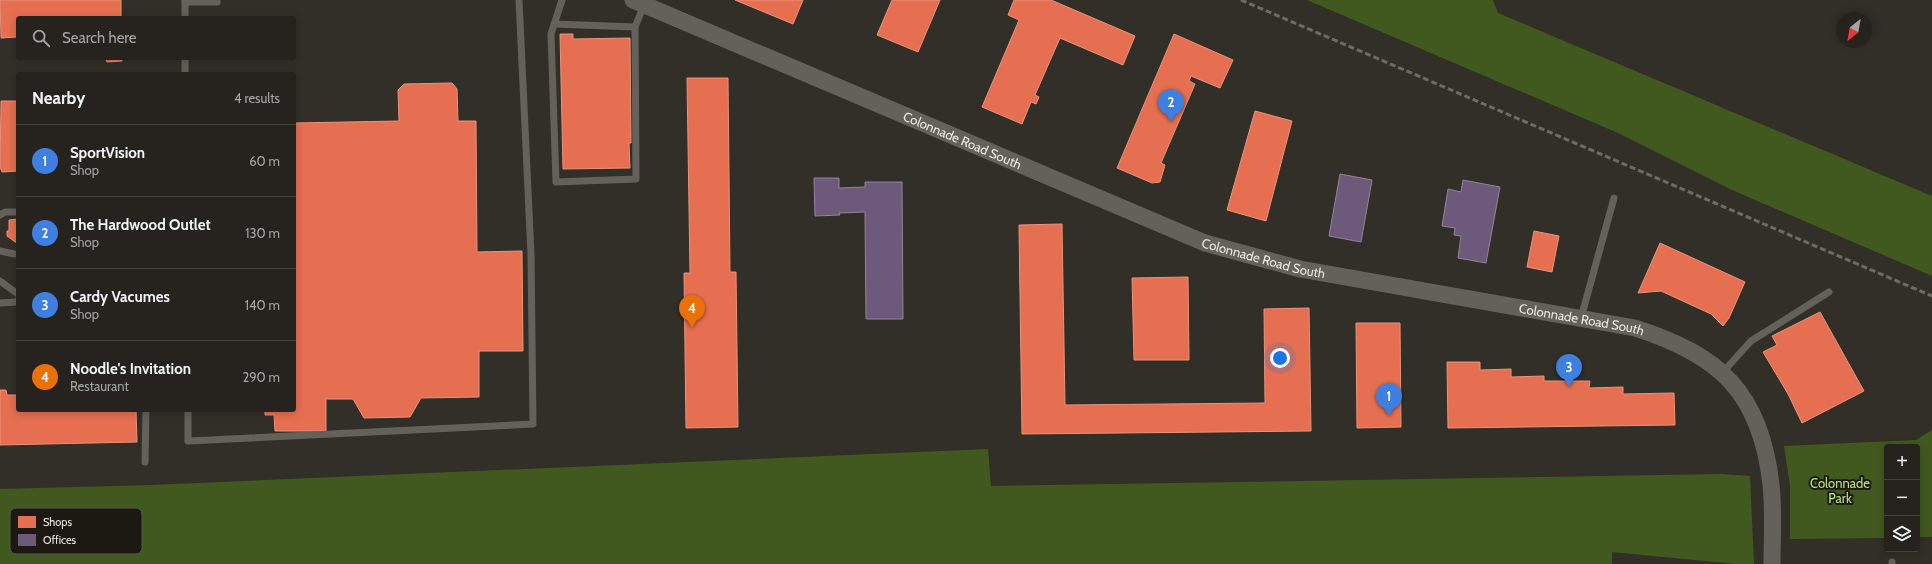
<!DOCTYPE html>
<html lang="en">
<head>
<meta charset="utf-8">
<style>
	:root { --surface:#26231e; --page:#2e2b27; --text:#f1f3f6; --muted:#a4a4a4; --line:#42403c; --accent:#d93025 }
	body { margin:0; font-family:Cabin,sans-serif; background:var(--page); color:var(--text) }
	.controls { position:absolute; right:12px; bottom:12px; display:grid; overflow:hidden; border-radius:4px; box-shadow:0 2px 10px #0003 }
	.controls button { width:36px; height:36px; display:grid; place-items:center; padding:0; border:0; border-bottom:1px solid var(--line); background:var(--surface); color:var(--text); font:20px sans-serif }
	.compass { position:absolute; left:1836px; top:12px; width:36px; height:36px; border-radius:50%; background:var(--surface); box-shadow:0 2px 10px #0003; rotate:211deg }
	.you { position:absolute; left:1280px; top:358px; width:14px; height:14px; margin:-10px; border:3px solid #fff; border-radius:50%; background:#1a73e8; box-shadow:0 0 0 6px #1a73e833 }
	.badge { display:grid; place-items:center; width:26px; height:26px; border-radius:50%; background:var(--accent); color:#fff; font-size:13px; font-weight:700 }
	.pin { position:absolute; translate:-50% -33px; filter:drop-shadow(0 1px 2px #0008) }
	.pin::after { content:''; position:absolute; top:21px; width:14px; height:12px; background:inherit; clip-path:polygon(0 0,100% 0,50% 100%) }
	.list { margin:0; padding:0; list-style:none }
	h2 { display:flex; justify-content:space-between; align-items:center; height:52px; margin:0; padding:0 16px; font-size:17px }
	h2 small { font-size:13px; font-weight:400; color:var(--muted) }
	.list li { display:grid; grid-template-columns:26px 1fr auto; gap:12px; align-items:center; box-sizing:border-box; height:72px; padding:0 16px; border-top:1px solid var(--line) }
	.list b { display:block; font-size:15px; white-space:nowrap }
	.list p { margin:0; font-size:13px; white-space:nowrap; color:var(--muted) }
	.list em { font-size:13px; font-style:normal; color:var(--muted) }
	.icon { flex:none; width:22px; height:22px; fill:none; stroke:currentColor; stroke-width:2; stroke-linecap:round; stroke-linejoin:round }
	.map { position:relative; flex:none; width:1932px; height:564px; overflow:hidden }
	.search { position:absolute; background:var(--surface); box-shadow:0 2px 10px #0003; left:16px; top:16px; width:280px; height:44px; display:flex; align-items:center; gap:10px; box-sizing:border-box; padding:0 14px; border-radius:4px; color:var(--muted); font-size:15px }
	.panel { position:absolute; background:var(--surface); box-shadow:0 2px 10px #0003; left:16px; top:72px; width:280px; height:340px; border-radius:4px }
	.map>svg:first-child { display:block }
	.green { fill:#41591e }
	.shops { fill:#e76f51; stroke:#e9937c }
	.offices { fill:#6d597a; stroke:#938499 }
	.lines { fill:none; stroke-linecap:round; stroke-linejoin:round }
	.service { stroke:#64615b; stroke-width:7 }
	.tertiary { stroke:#64615b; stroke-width:17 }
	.rail { stroke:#6e6b65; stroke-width:3; stroke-dasharray:6 3; stroke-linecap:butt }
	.labels { text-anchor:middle; stroke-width:4; stroke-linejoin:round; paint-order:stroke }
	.street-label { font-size:13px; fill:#ede8e0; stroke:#1c1913 }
	.park-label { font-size:13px; fill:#b5e282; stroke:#1c1913 }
	.key { fill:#1c1913; stroke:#5b5750; stroke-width:1 }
	.key-label { font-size:11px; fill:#ede8e0 }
</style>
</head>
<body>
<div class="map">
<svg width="1932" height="564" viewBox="0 0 1932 564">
	<rect width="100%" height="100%" fill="#322f28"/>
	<!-- green -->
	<g class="green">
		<polygon points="1307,0 1493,0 1498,13 1932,196 1932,276 1732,190 1618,133"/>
		<polygon points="1932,430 1932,537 1917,537 1917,447 1887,447 1887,538 1790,539 1790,486 1784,446 1916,440"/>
		<polygon points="988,449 991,486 1721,474 1750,476 1754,564 1736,564 1612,552 1612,564 0,564 0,489 152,485"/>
	</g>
	<!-- shops -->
	<g class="shops">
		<polygon points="0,0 121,0 121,18 18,18 18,37 1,38"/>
		<polygon points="735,0 803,0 793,24"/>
		<polygon points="892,0 940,0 918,52 877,35"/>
		<polygon points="1014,0 1051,0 1135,36 1123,65 1060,38 1035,95 1039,97 1036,104 1031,102 1022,124 982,107 1019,20 1008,15"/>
		<polygon points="560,34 573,34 573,39 630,38 631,143 629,143 630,168 563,169"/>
		<polygon points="1174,34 1233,60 1220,88 1191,76 1189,81 1195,84 1161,163 1165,165 1160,182 1152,183 1117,168"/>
		<polygon points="105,58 122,58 122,61 107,62"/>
		<polygon points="687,78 728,78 730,272 736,272 738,427 686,428 684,273 690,273"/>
		<polygon points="452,83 457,89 458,121 476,121 477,252 522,251 523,351 479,351 479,397 421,398 410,417 364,418 353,399 326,399 326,431 275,431 274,415 265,415 265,410 294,410 294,123 399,121 398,90 404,84"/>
		<polygon points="1,101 18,101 18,171 2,172 0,167"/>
		<polygon points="1255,111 1292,121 1266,221 1227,210"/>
		<polygon points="18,219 18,244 7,236 7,231 9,231 9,220"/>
		<polygon points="1062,224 1065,405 1265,403 1264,309 1309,308 1311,431 1022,434 1019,225"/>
		<polygon points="1534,231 1559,236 1552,272 1527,267"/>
		<polygon points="1660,243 1745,282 1729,318 1723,326 1711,314 1661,291 1638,293"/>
		<polygon points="1188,277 1189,360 1134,360 1132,278"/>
		<polygon points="1820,312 1864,391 1802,423 1788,394 1763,352 1777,345 1772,336"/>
		<polygon points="1356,323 1400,323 1401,427 1357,428"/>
		<polygon points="1447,362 1480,362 1480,370 1511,369 1511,377 1544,376 1544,381 1590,381 1589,388 1623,387 1623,394 1674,393 1675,425 1448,428"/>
		<polygon points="0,390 6,390 7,395 18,395 18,410 136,410 137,442 0,445"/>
	</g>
	<!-- offices -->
	<g class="offices">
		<polygon points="1340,174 1372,180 1361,242 1329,236"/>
		<polygon points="814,178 839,178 839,188 865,187 865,182 902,182 903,319 866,319 865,212 839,213 840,215 815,216"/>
		<polygon points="1463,180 1500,187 1486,263 1458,258 1461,236 1454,235 1455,228 1442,226 1448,189 1461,192"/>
	</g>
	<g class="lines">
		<!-- service -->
		<g class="service">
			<polyline points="185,0 185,18"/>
			<polyline points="562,0 551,34 556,182 636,179 635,27 644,5"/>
			<polyline points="185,2 217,2"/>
			<polyline points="554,24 635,27"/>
			<polyline points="185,58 185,74"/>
			<polyline points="0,215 5,212 18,212"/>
			<polyline points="0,251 14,254"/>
			<polyline points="0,281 18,294"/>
			<polyline points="0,303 16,302 18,300"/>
			<polyline points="1581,318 1614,198"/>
			<polyline points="1723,372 1751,341 1829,292"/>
			<polyline points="188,410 188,441 533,424 531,254 519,0"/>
			<polyline points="145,462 146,410"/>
			<polyline points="1892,562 1892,564"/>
		</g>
		<!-- tertiary -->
		<path class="tertiary" id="s1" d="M633 0 1205 243 1300 269 1635 328C1720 355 1761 393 1771 485 1774 511 1772 538 1772 564"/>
		<!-- rail -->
		<polyline class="rail" points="1241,0 1932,296"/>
	</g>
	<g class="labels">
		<!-- street labels -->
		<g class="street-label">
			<text dy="5" stroke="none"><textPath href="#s1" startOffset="358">Colonnade Road South</textPath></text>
			<text dy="5" stroke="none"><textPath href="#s1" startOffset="682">Colonnade Road South</textPath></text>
			<text dy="5" stroke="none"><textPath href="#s1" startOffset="1006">Colonnade Road South</textPath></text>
		</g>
		<!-- park labels -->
		<g class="park-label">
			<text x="1840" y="488">Colonnade<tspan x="1840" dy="15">Park</tspan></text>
		</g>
	</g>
	<!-- legend -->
	<rect x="10" y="508" width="132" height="46" rx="6" class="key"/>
	<rect x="18" y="516" width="18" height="12" fill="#e76f51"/>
	<rect x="18" y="534" width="18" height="12" fill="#6d597a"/>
	<g class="key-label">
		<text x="43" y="526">Shops</text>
		<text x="43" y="544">Offices</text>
	</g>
</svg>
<div class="controls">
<button>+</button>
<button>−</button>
<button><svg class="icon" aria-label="layers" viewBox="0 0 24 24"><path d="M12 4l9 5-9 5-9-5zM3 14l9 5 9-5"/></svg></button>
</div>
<svg class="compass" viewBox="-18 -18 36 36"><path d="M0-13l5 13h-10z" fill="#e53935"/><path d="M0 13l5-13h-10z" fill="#a4a4a4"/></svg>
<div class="you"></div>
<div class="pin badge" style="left:1389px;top:416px;background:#3f7fe0">1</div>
<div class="pin badge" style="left:1171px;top:122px;background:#3f7fe0">2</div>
<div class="pin badge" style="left:1569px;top:387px;background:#3f7fe0">3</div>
<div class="pin badge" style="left:692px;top:328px;background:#e8710a">4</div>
<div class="search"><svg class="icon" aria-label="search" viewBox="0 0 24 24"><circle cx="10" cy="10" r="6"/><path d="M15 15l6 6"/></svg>Search here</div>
<section class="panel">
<h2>Nearby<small>4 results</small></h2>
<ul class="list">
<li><span class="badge" style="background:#3f7fe0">1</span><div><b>SportVision</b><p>Shop</p></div><em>60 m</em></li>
<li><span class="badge" style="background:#3f7fe0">2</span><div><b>The Hardwood Outlet</b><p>Shop</p></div><em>130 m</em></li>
<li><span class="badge" style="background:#3f7fe0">3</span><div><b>Cardy Vacumes</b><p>Shop</p></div><em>140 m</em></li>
<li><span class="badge" style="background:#e8710a">4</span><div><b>Noodle's Invitation</b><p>Restaurant</p></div><em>290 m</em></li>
</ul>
</section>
</div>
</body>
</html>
